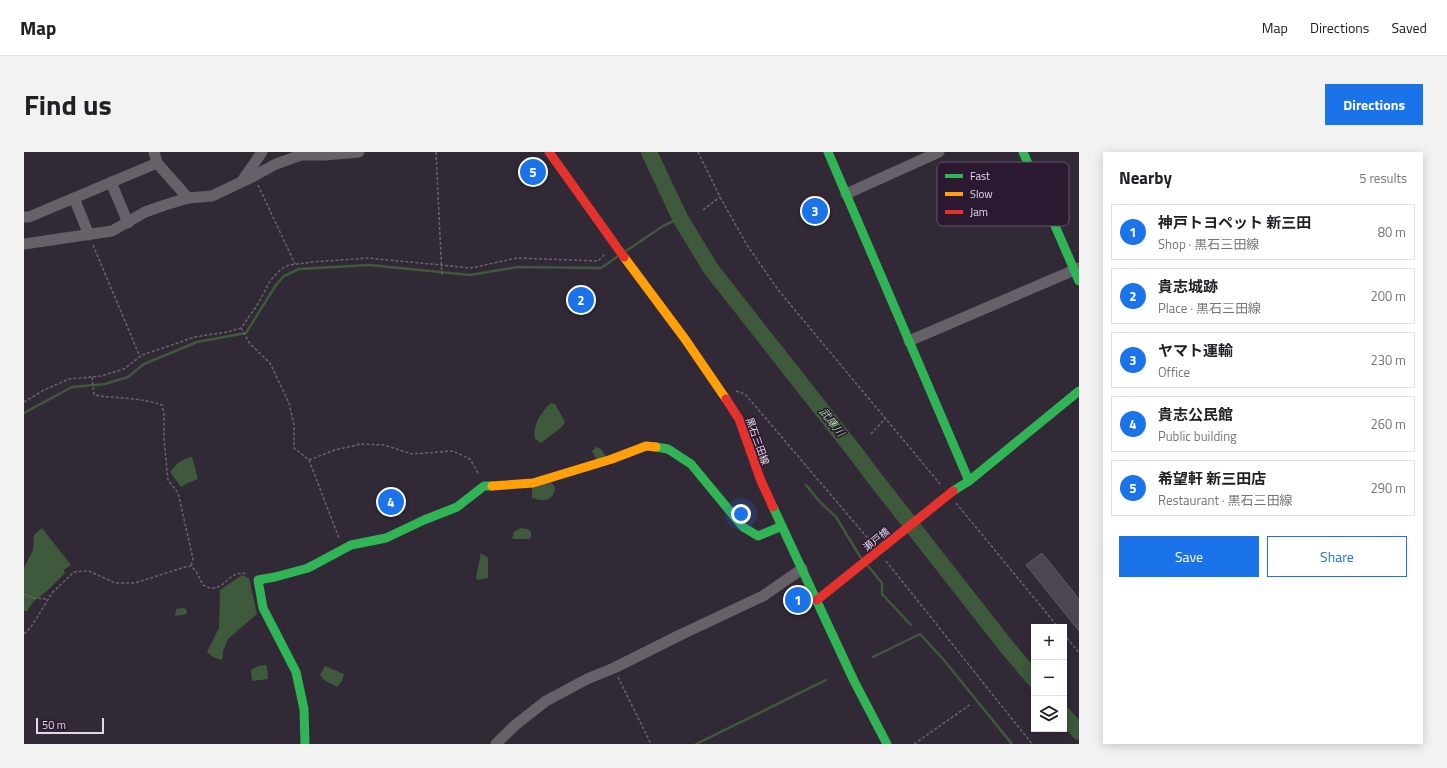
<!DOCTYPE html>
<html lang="en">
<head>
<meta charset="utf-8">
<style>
	:root { --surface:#fff; --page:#f2f2f2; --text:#202124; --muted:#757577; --line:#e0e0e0; --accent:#1a73e8 }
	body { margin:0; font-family:"Titillium Web","Noto Sans JP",sans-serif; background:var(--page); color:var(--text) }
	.controls { position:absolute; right:12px; bottom:12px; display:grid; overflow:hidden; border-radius:0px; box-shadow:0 2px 10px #0003 }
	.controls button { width:36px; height:36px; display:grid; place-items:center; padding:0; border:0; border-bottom:1px solid var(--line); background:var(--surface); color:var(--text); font:20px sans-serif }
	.scale { position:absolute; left:12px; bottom:10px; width:68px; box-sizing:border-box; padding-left:4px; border:2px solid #e3d8e8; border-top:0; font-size:11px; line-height:14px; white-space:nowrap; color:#e3d8e8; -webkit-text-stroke:3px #2a1931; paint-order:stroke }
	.you { position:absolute; left:717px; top:362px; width:14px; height:14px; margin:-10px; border:3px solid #fff; border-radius:50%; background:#1a73e8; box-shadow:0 0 0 6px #1a73e833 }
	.badge { display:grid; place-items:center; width:26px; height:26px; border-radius:50%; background:var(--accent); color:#fff; font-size:13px; font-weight:700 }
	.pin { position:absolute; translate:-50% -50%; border:2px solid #fff; box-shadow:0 1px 4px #0006 }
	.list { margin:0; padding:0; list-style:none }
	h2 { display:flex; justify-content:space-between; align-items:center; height:52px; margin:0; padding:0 16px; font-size:17px }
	h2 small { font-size:13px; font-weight:400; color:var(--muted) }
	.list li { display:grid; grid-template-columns:26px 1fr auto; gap:12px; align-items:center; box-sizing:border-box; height:56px; margin:0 8px 8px; padding:0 8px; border:1px solid var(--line); border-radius:0px }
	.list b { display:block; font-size:15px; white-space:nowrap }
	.list p { margin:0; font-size:13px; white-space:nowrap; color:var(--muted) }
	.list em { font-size:13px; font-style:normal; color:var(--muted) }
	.actions { display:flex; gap:8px; padding:12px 16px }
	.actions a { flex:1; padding:9px 0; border:1px solid var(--accent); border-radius:0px; text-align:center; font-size:14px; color:var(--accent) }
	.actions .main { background:var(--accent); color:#fff }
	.icon { flex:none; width:22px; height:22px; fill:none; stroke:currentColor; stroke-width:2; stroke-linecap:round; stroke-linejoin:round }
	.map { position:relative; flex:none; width:1055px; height:592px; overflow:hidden; border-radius:0px }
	header { display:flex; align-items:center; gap:24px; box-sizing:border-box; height:56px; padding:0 20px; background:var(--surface); border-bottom:1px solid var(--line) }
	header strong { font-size:19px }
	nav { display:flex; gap:22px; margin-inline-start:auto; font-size:14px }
	.intro { display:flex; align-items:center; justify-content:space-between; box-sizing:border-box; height:96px; padding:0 24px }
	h1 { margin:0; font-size:28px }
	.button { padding:10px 18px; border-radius:0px; background:var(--accent); color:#fff; font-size:14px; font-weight:700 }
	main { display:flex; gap:24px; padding:0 24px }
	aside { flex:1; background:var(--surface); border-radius:0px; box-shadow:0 2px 10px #0003 }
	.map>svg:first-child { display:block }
	.water { fill:#3e593b }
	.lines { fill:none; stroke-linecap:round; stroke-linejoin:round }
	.stream { stroke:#3e593b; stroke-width:2.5 }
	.river { stroke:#3e593b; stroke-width:16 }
	.building { fill:#4d4650; stroke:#615965 }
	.path { stroke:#69646c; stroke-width:1.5; stroke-dasharray:3 2; stroke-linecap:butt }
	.street { stroke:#666169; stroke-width:11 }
	.fast { stroke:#30b455; stroke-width:9 }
	.slow { stroke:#ff9f0a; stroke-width:9 }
	.jam { stroke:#e5322d; stroke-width:9 }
	.labels { text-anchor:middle; stroke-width:3; stroke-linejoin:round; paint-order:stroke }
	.street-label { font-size:10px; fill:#e3d8e8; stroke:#2a1931 }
	.water-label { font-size:11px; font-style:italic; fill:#a0d399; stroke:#2a1931 }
	.key { fill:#2a1931; stroke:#625268; stroke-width:1 }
	.key-label { font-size:11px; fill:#e3d8e8 }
</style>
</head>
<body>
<header>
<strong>Map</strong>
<nav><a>Map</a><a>Directions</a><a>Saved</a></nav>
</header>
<div class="intro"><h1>Find us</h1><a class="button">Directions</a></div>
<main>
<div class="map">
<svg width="1055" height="592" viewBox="0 0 1055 592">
	<rect width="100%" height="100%" fill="#322936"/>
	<!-- water -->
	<g class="water">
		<path d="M527 251 531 252 541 270 539 274 517 291 511 287C508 274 517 260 527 251Z"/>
		<polygon points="572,295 576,296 582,304 573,308 568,299"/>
		<path d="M168 305 174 327 164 331 157 335 146 320C152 312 158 307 168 305Z"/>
		<path d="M526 329 531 335C530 349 521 350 508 346V334Z"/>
		<polygon points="18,376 47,413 40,418 41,421 23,439 10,449 3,459 0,459 0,416 9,398 10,383"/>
		<polygon points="496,376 504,377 507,380 507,385 505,387 488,387 490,380"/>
		<polygon points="457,401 464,406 464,426 453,428 452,425"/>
		<polygon points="218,423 225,426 233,462 204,487 199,499 199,505 197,508 189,505 183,500 195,476 196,438"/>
		<polygon points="159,456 162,457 163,462 151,464 152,457"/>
		<polygon points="241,513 243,515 244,527 228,529 227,518 234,514"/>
		<polygon points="301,514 320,522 318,529 313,535 300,528 296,523"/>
	</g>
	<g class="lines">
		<!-- stream -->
		<g class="stream">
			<polyline points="602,99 639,74 656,66"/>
			<polyline points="0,261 48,235 81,232 104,225 120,212 173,190 222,181 252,133 260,124 275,117 345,113 446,123 494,115 577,116 593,105"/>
			<polyline points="782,333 796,350 812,365 837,406"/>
			<polyline points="844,414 858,431 858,442 887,473"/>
			<polyline points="849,505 896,482 919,507 988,592"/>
			<polyline points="672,592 802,528"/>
		</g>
		<!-- river -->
		<g class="river">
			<polyline points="625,0 656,66 687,117 834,304 845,319 982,494 1010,527"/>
			<polyline points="1040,563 1055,580"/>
		</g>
	</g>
	<!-- building -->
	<g class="building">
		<polygon points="511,13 517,23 508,28 502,18"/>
		<polygon points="1018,401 1055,447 1055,479 1002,413"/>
	</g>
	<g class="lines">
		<!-- path -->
		<g class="path">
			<polyline points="412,0 418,125"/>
			<polyline points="674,0 696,45 723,93 755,139 917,333"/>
			<polyline points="234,33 271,112"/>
			<polyline points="679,58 696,45"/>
			<polyline points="69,93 116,205"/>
			<polyline points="217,176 226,192 246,211 265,251 270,273 270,296 285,308 315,386"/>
			<path d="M68 225 70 243C93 247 116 245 138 253L140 262V287L144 328 154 341 169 407 167 414"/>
			<polyline points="712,239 721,242 847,390"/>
			<polyline points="0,250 20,238 45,227 77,224 100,217 118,203 148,193 170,185 203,180 217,176 234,152 246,129 257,117 265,113 289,110 344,106 447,116 493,106 574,109 581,102"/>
			<polyline points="847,282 862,266"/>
			<polyline points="285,308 311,298 337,292 360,293 388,302 429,299 446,307 455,323"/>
			<polyline points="932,351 1034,475"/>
			<polyline points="862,409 1008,592"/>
			<polyline points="0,442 9,446 23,447"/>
			<path d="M0 482 7 475 28 441 50 420 65 419 91 431H111L161 415 167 414 172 419 179 433C182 434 186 437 189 436 204 435 205 417 224 422"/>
			<polyline points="1040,482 1055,501"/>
			<polyline points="594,525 627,592"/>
			<polyline points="890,592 947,552"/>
		</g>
		<!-- street -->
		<g class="street">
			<polyline points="130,0 133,11"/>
			<polyline points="218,29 238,0"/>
			<polyline points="87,30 104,71"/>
			<polyline points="822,42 915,0"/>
			<polyline points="50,46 65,83"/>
			<polyline points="0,65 5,65 133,11 164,46"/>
			<polyline points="0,92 88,79 121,60 141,53 164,46 188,44 230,24 252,12 277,3 301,3 335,0"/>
			<polyline points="885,189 1055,116"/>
			<polyline points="472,592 490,574 522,549 563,527 590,516 656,483 739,444 778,417"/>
		</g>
		<!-- fast -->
		<g class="fast">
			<polyline points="804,0 945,329"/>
			<polyline points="999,0 1055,129"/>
			<polyline points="632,295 644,297 667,312 719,375 734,384 758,374"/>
			<polyline points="929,339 945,329 1055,239"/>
			<polyline points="749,355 830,529 863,592"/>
			<polyline points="281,592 280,557 272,520 239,456 234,428 251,425 284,416 327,393 362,386 400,368 433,355 460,334 468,334"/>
		</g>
		<!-- slow -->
		<g class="slow">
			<polyline points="600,105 661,187 702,247"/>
			<polyline points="468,334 509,331 588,307 622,294 632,295"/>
		</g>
		<!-- jam -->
		<g class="jam">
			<polyline points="525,0 600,105"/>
			<polyline points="702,247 715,267 737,329 749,355"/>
			<polyline points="793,448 929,339"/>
		</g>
	</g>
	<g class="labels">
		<!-- street labels -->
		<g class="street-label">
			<text transform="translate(734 289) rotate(70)" y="4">黒石三田線</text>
			<text transform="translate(852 387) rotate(-39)" y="4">瀬戸橋</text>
		</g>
		<!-- water labels -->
		<g class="water-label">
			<text transform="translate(808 270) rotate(52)" y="4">武庫川</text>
		</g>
	</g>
	<!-- legend -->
	<rect x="913" y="10" width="132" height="64" rx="6" class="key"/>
	<rect x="921" y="22" width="18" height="4" fill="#30b455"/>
	<rect x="921" y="40" width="18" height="4" fill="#ff9f0a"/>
	<rect x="921" y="58" width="18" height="4" fill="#e5322d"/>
	<g class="key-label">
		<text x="946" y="28">Fast</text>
		<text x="946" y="46">Slow</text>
		<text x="946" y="64">Jam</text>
	</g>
</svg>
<div class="controls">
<button>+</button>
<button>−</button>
<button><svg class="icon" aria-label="layers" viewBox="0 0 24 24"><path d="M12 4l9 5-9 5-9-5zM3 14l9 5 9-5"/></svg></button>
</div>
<div class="scale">50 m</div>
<div class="you"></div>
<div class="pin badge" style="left:774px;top:448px">1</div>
<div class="pin badge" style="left:557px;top:148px">2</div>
<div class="pin badge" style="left:791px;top:59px">3</div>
<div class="pin badge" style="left:367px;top:350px">4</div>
<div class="pin badge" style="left:509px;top:20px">5</div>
</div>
<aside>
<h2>Nearby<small>5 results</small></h2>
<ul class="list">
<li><span class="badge">1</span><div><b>神戸トヨペット 新三田</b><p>Shop · 黒石三田線</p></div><em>80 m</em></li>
<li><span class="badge">2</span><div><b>貴志城跡</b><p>Place · 黒石三田線</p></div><em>200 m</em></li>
<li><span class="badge">3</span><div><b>ヤマト運輸</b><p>Office</p></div><em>230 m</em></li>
<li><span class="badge">4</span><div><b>貴志公民館</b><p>Public building</p></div><em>260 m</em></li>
<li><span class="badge">5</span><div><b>希望軒 新三田店</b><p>Restaurant · 黒石三田線</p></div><em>290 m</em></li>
</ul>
<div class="actions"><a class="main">Save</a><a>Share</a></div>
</aside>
</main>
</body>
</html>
